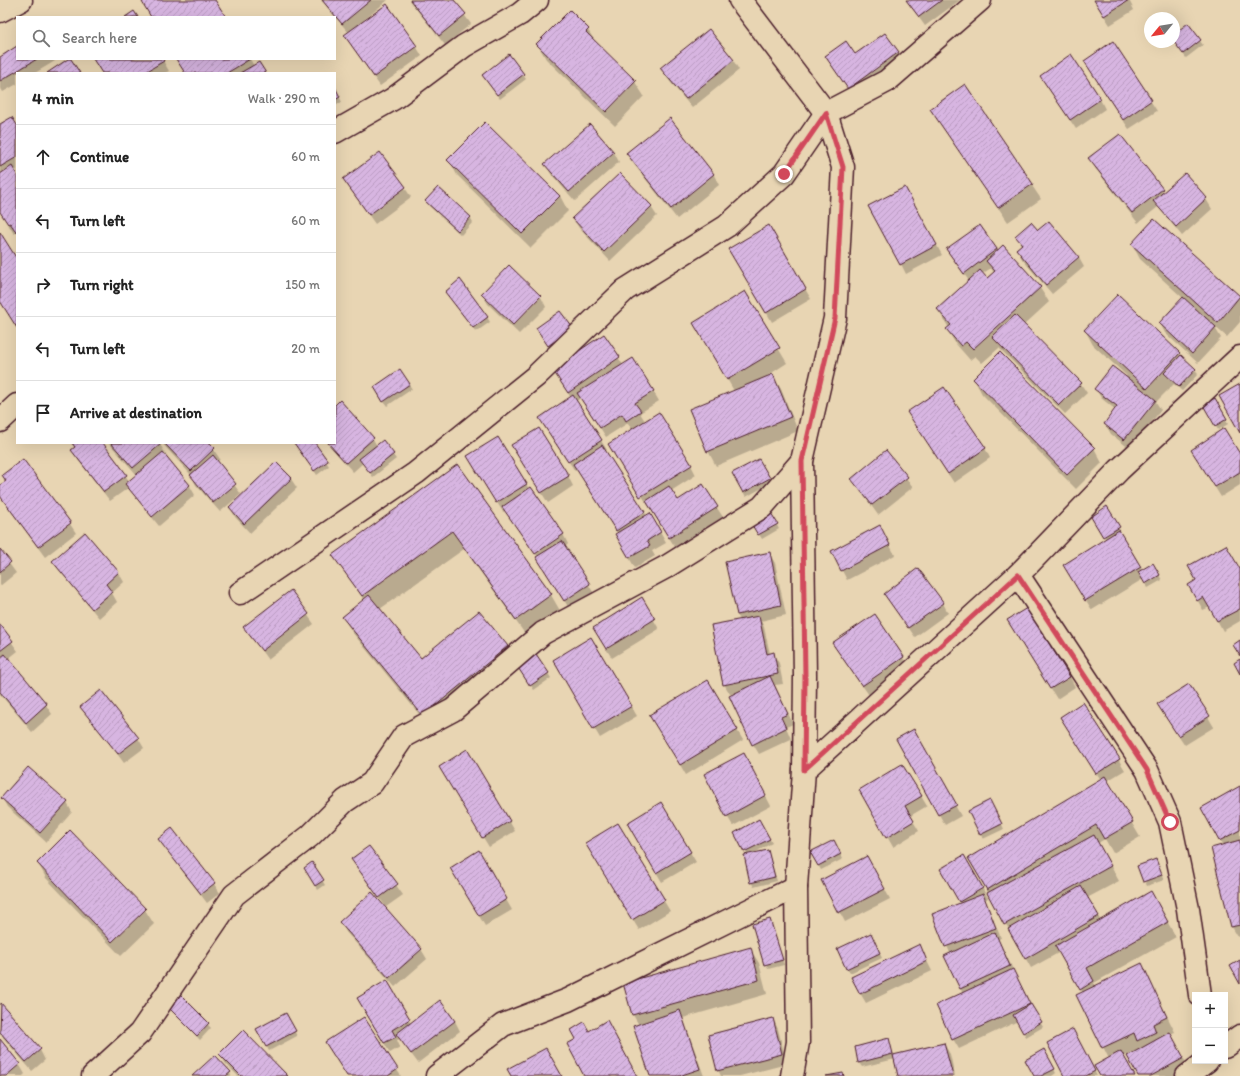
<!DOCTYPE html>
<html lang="en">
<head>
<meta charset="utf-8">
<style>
	:root { --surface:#fff; --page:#f2f2f2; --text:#222; --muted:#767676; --line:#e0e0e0 }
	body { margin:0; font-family:Itim,sans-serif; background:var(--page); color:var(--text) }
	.controls { position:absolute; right:12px; bottom:12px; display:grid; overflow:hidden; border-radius:0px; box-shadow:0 4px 16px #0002 }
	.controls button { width:36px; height:36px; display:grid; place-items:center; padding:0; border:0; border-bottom:1px solid var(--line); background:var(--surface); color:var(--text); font:20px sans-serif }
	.compass { position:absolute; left:1144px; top:12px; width:36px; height:36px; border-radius:50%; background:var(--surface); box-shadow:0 4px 16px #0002; rotate:240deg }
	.stop { position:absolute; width:12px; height:12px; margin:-9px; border:3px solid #d1495b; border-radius:50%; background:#fff }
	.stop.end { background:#d1495b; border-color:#fff; box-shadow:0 1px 4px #0008 }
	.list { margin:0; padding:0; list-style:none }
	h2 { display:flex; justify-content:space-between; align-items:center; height:52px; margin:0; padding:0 16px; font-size:17px }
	h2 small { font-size:13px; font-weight:400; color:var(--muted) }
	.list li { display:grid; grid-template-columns:26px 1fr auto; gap:12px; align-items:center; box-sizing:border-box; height:64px; padding:0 16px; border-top:1px solid var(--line) }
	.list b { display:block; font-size:15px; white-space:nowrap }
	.list em { font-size:13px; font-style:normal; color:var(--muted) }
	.icon { flex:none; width:22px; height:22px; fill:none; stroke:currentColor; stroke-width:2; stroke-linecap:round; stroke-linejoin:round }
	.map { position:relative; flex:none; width:1240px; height:1076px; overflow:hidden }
	.search { position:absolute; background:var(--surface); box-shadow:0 4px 16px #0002; left:16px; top:16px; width:320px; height:44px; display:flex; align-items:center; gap:10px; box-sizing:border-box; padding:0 14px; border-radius:0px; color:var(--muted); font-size:15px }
	.panel { position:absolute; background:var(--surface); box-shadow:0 4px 16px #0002; left:16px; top:72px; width:320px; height:372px; border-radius:0px }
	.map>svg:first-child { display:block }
	.shadow { fill:#0003; fill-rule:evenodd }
	.building { fill:url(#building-hatch); stroke:#4a1f2b }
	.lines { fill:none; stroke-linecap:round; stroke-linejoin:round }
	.minor-casing { stroke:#4a1f2b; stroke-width:25 }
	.minor { stroke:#e8d5b3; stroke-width:22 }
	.route { stroke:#d1495b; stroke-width:5 }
</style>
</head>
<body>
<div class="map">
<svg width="1240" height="1076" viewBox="0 0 1240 1076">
	<defs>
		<pattern id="building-hatch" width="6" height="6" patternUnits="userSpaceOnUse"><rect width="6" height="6" fill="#d7b5e1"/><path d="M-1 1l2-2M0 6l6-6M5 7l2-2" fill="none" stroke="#ba9bc1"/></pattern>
	</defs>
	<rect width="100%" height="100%" fill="#e8d5b3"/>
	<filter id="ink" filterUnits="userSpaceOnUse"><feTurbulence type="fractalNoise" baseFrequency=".025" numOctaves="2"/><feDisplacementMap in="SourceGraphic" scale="8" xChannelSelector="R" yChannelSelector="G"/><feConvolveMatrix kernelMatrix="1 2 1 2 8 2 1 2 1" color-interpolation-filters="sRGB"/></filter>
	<g filter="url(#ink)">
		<!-- shadow -->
		<g class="shadow">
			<polygon points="321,0 388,0 364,20 416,46 422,56 380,86 351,45 346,36 349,33"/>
			<polygon points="409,0 453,0 471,24 445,45"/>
			<polygon points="906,0 960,0 925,26"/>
			<polygon points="1094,0 1129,0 1134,10 1110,25"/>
			<polygon points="1188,24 1203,45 1186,58 1174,41 1174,35"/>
			<polygon points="588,30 596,43 635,82 644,96 615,126 546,59 538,45"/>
			<polygon points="885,34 904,63 855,98 826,56 855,55"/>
			<polygon points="1113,43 1157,111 1129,129 1085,62"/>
			<polygon points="17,48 17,59 53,59 55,61 35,73 17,73 17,84 3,92 0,87 0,58"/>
			<polygon points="94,59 162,59 169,71 165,73 103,73"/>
			<polygon points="177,59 250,59 254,66 264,73 185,73"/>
			<polygon points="733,60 739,70 692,108 667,78 662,68"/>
			<polygon points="523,75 526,79 500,99 483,76"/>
			<polygon points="965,86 1041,199 1008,222 931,109"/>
			<polygon points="1047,86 1100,99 1105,109 1076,129"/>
			<polygon points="335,89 342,102 335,106"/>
			<polygon points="670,119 714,175 719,185 677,219 633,163 627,153"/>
			<polygon points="0,125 17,127 17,170 14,172 17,177 17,232 14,234 0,211"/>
			<polygon points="1120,135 1164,193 1184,175 1206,199 1212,209 1182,236 1158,207 1138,223 1095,168 1090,158"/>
			<polygon points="614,152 619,162 575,201 551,174 545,164"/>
			<polygon points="449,160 560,196 568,211 531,248 457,175"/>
			<polygon points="344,180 405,188 411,197 375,224"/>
			<polygon points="911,198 942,255 906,274 901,264"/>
			<polygon points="426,201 470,217 473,222 461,235 429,206"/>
			<polygon points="651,207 657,216 610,261 579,228 573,218"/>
			<polygon points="1154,220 1240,297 1240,322 1227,337 1214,326 1221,338 1198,363 1165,333 1160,323 1183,298 1140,259 1132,244"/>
			<polygon points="1049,222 1079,258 1084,267 1052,294 1022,259 1017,249 1021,245 1016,236 1038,232"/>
			<polygon points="768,226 811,299 772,322 730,249"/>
			<path d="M980 226 998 252 1040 288 1049 302 1024 325 1081 384 1087 393 1065 414 999 348 982 363 975 356 970 360 956 344 947 330 949 328 938 310 969 281 947 250ZM991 268 994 273 987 279 982 274Z"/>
			<polygon points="509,266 541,297 546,307 519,334 488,304 482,294"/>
			<polygon points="446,292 487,317 490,322 476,332"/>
			<polygon points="745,293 787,363 767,376 772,375 781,389 798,431 716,466 708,451 734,391 695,323"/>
			<polygon points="1118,296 1180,354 1198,374 1182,391 1174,384 1156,402 1161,410 1130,449 1111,434 1105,424 1116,410 1101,398 1096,389 1127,376 1093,345 1085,330"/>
			<polygon points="572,329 552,350 540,333"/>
			<polygon points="604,335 623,365 653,391 659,401 640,413 645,421 691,465 696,475 671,491 678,501 717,508 723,517 675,547 615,454 632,430 628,423 606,437 581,398 576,401 607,450 605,452 647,516 650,514 666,543 652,551 655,556 635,568 616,535 618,533 577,470 575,471 546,428 571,398 559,379"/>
			<polygon points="400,371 412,389 387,406 377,392"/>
			<polygon points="974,379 1094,448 1102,463 1076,489 982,394"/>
			<polygon points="1215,400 1228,424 1218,430 1205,405"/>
			<polygon points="340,402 373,439 377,446 383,442 396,459 373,477 363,463 353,472 327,443 335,443 335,406"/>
			<polygon points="914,422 985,448 990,458 954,483"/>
			<polygon points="498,438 529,489 563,534 568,544 565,547 595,595 570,610 538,557 506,510 503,512 474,466"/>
			<polygon points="71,443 101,443 130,482 137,475 109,443 159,443 166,454 164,456 190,486 195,495 159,526 128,488 110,501 78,460 73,450 75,448"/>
			<polygon points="162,443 209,443 220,459 217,462 241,494 220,512 196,485 191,475"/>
			<polygon points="296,443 314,443 329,466 317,475"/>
			<polygon points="886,452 913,487 878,515 852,479"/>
			<polygon points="518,455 568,476 573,486 548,503"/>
			<polygon points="1240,456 1240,485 1221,497 1198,460"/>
			<polygon points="758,460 771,483 746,497 733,473"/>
			<polygon points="276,463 291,479 297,488 250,533 235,517 230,507"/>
			<polygon points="458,465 551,595 562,614 528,638 464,549 380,609 421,660 479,613 508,647 517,663 534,652 551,678 534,690 519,668 432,730 352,632 343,617 364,600 334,555"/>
			<polygon points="0,486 70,524 76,533 45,557 2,499"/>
			<polygon points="1107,508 1121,532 1119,533 1143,571 1153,565 1162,580 1148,588 1143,579 1092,610 1070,575 1106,539 1092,517"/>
			<polygon points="771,515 779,529 762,539 753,525"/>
			<polygon points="85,533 119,573 124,582 112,593 117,602 99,618 59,570 53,561"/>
			<polygon points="885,536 895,555 847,580 832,552"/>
			<polygon points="0,551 16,573 0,586"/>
			<polygon points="769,553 775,563 786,615 761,621 764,627 770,654 773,654 779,663 783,684 775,685 793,724 786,727 791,739 759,754 753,744 735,693 730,694 724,684 741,621 737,615"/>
			<polygon points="1240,571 1240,621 1223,631 1210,607 1203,610 1189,585"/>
			<polygon points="291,592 314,624 268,660 244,627"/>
			<polygon points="885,594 943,603 948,613 915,637"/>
			<polygon points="641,598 659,629 612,658 599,638"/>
			<polygon points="874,615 909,667 869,695 839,653"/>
			<polygon points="0,626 18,651 8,659 46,705 52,714 32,732 0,694"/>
			<polygon points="1014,630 1070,677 1075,687 1057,699"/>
			<polygon points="591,638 637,716 600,738 554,661"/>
			<polygon points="1189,685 1214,727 1185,745 1164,714"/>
			<polygon points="1083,703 1125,770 1107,781 1140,837 1113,853 1105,839 1098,843 1119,881 1087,898 1101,921 1151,893 1176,937 1094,983 1096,986 1141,964 1175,1032 1170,1034 1189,1068 1174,1076 1139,1076 1133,1052 1123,1057 1134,1076 1101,1076 1109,1059 1078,995 1083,993 1060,952 1031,968 969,859 1101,780 1067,727"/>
			<polygon points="82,707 138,738 144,748 124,763"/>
			<polygon points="651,715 737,730 743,740 686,775"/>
			<polygon points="914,731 961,816 945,825 897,740"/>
			<polygon points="467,750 515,831 489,847 446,777"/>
			<polygon points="749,764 771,806 733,826 727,816"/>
			<polygon points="1240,787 1240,936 1238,937 1232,927 1212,848 1223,846 1202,808"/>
			<polygon points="861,791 921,796 927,806 910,816 919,831 893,847"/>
			<polygon points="2,798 67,803 72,812 46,842 7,807"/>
			<polygon points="661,804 696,862 662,882 628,824"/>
			<polygon points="993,806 1004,829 983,839 969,812"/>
			<polygon points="759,821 772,843 752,854 768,851 777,881 754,887 751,882 748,856 736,833"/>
			<polygon points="617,824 670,911 639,930 592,853"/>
			<polygon points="159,840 214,884 220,893 207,903"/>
			<polygon points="836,846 843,859 821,870 811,853"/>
			<polygon points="369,847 403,895 386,907 352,859"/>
			<polygon points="479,852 512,910 485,926 451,868"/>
			<polygon points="964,856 988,898 985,900 1001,938 998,939 1032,1008 1043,1027 1026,1037 1018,1021 959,1049 953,1039 963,994 945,956 950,953 934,914 961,904 941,869"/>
			<polygon points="1156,860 1164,880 1147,886 1139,867"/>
			<polygon points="38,863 145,910 154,924 121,956 46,878"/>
			<polygon points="312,864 325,885 318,890 305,868"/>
			<polygon points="873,867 890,899 845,922 823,880"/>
			<polygon points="769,920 784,965 768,969 753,925"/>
			<polygon points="341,922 421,949 427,959 395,987 346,932"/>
			<polygon points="873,939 882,958 850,973 847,968"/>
			<polygon points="919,945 932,971 866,1003 860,993"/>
			<polygon points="750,949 759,963 767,994 683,1018 704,1076 651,1076 639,1025 633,1015 624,984"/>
			<polygon points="386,982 411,1024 455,1021 460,1031 418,1063 400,1039 397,1040 400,1047 390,1053 358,999"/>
			<polygon points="178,993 211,1028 200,1040 167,1005"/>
			<polygon points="1,1004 40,1050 45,1060 32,1071 0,1034"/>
			<polygon points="285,1014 297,1036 269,1051 257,1029"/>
			<polygon points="363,1019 401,1076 348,1076"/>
			<polygon points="773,1019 778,1029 787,1064 740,1076 721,1076 718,1070"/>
			<polygon points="888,1039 894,1056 944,1044 950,1054 955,1076 899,1076 895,1059 862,1067 859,1063"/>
			<polygon points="0,1040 19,1064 25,1074 23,1076 0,1076"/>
			<polygon points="1078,1040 1097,1076 1065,1076"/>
			<polygon points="1044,1051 1056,1073 1052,1076 1035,1076"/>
			<polygon points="220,1054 286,1076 238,1076 226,1064"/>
			<polygon points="230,1073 231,1076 193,1076"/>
		</g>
		<!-- building -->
		<g class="building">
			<polygon points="145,0 215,0 226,17 151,17 142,2"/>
			<polygon points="322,0 371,0 342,24"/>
			<polygon points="410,0 454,0 466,14 439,36"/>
			<polygon points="906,0 942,0 919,17"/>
			<polygon points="1094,0 1129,0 1104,16"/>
			<polygon points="387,4 417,46 374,77 344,35"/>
			<polygon points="570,10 589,29 586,32 636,81 606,112 536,44"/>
			<polygon points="134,11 138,17 125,17"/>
			<polygon points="1188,23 1201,40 1183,54 1174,42 1174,34"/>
			<polygon points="709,29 734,60 686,99 660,68"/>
			<polygon points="885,33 899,52 848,89 825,56 846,41 855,54"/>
			<polygon points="1113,41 1152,100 1123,120 1084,61"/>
			<polygon points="17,46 17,59 37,59 0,81 0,57"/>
			<polygon points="509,54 524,74 497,95 482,75"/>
			<polygon points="1071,54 1101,99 1070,120 1040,76"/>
			<polygon points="68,59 71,59 80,73 47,73"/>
			<polygon points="93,59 163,59 164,61 144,73 102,73"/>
			<polygon points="176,59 250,59 227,73 185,73"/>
			<polygon points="259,62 266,73 240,73"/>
			<polygon points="965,84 1033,184 998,208 930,109"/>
			<polygon points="335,87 340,97 335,100"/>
			<polygon points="12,117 17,125 17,157 0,167 0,124"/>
			<polygon points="670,118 714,174 671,209 626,153"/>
			<polygon points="485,122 560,196 522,234 447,160"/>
			<polygon points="590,124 614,152 569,192 544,164"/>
			<polygon points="1120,134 1163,189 1132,213 1088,158"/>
			<polygon points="380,152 406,187 369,215 343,179"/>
			<polygon points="12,166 17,175 17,233 10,223 8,224 0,212 0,174"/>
			<polygon points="620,173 652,206 604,252 572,218"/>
			<polygon points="1185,173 1207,198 1176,227 1153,201"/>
			<polygon points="438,187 471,217 458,231 425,201"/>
			<polygon points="905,187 937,245 900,265 868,206"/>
			<polygon points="1154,219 1240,296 1218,323 1131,244"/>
			<polygon points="1049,221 1079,257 1046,285 1016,249 1022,244 1015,236 1031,222 1038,230"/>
			<polygon points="769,225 806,289 766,313 728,249"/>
			<polygon points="980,225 997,249 964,274 946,249"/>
			<polygon points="0,232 17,259 17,328 0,301"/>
			<polygon points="1003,245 1041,287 973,349 966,342 961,346 946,329 951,325 937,309 980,270 987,278 995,271 986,261"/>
			<polygon points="509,265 541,296 513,325 481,294"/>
			<polygon points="460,279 488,317 473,328 445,292"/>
			<polygon points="745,291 780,348 727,380 693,323"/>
			<polygon points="1118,294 1180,353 1147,389 1084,330"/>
			<polygon points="1183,297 1216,327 1192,354 1159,323"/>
			<polygon points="560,311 573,328 548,346 536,328"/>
			<polygon points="1015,315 1082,383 1059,405 992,337"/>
			<polygon points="604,334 620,357 568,393 552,369"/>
			<polygon points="1000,352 1095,448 1067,475 973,379"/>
			<polygon points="1181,355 1196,369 1179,387 1164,373"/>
			<polygon points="633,358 654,391 635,403 641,411 626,421 622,414 600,428 577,393"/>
			<polygon points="1112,366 1156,400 1124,440 1104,424 1117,406 1094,389"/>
			<polygon points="400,369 410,384 383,402 374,387"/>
			<polygon points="773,374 791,417 707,452 689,409"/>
			<polygon points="1240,384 1240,433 1219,396"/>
			<polygon points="944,387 986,448 948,474 907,412"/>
			<polygon points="573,395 602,440 568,462 539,418"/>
			<polygon points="1215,398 1227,419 1215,426 1203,405"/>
			<polygon points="340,400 374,438 346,463 328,443 335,443 335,405"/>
			<polygon points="659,412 692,465 640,497 608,444"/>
			<polygon points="539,428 569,476 541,493 511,445"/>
			<polygon points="1224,428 1240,454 1240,472 1215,487 1191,450"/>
			<polygon points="498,437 527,484 496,503 467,456"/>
			<polygon points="383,440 394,454 370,473 359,459"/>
			<polygon points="72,443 103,443 127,475 104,492 71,450 75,447"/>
			<polygon points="111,443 160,443 161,444 133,468"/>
			<polygon points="164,443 210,443 215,448 191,471"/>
			<polygon points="294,443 315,443 328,461 314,471"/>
			<polygon points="602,445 645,512 616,531 573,464"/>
			<polygon points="886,450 908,477 872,505 851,479"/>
			<polygon points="163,452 190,485 152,517 125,484"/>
			<polygon points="213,455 236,484 213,503 190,475"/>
			<polygon points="23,459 71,523 38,547 0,496 0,485 6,481 2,475"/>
			<polygon points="759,459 770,478 743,493 732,473"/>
			<polygon points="276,462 292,478 244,524 229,507"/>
			<polygon points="458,464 552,594 516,620 452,531 362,596 332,555"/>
			<polygon points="703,484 718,507 669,538 646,501 669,486 678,500"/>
			<polygon points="531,487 564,534 535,554 502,507"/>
			<polygon points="1107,506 1120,527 1103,537 1091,517"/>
			<polygon points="650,513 661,532 647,541 650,546 629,558 615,534"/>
			<polygon points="771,513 778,524 758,535 752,525"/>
			<polygon points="880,525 890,545 841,571 831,551"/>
			<polygon points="1119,530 1141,567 1085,601 1063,565"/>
			<polygon points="85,532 119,572 106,584 112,592 92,609 52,561"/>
			<polygon points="562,541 590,584 564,601 536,557"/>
			<polygon points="1226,545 1240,569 1240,609 1217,621 1203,597 1197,601 1188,585 1196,580 1188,566"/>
			<polygon points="0,549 11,562 0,572"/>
			<polygon points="770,552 781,605 737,615 725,562"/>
			<polygon points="1153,563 1160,575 1145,584 1138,572"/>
			<polygon points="918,568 944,603 908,628 884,594"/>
			<polygon points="291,590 309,614 262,651 243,627"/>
			<polygon points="369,595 421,658 479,611 508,646 423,716 342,617"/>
			<polygon points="642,597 655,619 606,649 593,628"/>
			<polygon points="1027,608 1070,677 1050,689 1007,620"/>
			<polygon points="875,614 904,657 862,686 832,643"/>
			<polygon points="759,616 767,654 774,652 778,674 723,685 711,625"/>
			<polygon points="0,624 13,641 0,651"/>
			<polygon points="591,637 632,706 593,729 553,660"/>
			<polygon points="1240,640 1240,656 1233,645"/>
			<polygon points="534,651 549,673 530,686 515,663"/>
			<polygon points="5,654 47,704 26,723 0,692 0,658"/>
			<polygon points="1240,659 1240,674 1234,663"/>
			<polygon points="770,676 788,714 781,717 786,728 752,745 729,696"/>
			<polygon points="708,680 738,730 680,765 649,715"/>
			<polygon points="1189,684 1210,716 1178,736 1157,704"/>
			<polygon points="101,690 139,738 118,754 80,707"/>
			<polygon points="1083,702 1120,759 1096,774 1060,717"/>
			<polygon points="914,729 957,805 938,815 896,739"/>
			<polygon points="467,749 510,821 482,838 439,767"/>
			<polygon points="744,753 766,795 726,817 704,774"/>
			<polygon points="902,764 922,796 905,806 914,821 886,838 859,790"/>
			<polygon points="28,767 68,802 40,833 1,798"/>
			<polygon points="1105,776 1133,822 1104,839 1096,825 987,890 968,858"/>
			<polygon points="1240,786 1240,830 1219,841 1201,808"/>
			<polygon points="990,800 1002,824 980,835 968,811"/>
			<polygon points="661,802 691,852 656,873 627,823"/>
			<polygon points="759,819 770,839 744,852 734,833"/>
			<polygon points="618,823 665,900 632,920 585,843"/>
			<polygon points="172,828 215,883 201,894 158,839"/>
			<polygon points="70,830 146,909 112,942 37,863"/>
			<polygon points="1094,835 1111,866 1004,925 987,893"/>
			<polygon points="834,840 841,854 818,866 810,852"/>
			<polygon points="1240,840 1240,925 1231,927 1211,848"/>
			<polygon points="369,846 398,884 379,898 351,859"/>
			<polygon points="479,850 507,899 479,916 450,868"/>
			<polygon points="768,850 775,877 750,883 744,855"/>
			<polygon points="964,855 983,888 959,902 940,869"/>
			<polygon points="867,856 885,889 838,913 821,880"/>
			<polygon points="1156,859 1162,875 1143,882 1137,866"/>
			<polygon points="312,862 324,880 315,886 304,868"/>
			<polygon points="1081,886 1099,916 1025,959 1008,929"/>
			<polygon points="1151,891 1168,922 1087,968 1094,981 1080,990 1055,946"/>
			<polygon points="372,892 422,949 389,978 339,922"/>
			<polygon points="983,894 996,928 945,947 932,914"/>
			<polygon points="770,919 783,960 764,965 752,924"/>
			<polygon points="995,932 1010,966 960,989 944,956"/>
			<polygon points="871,933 880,953 846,969 837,949"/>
			<polygon points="920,944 927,961 860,994 851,977"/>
			<polygon points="751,947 759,980 632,1015 623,983"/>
			<polygon points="1240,960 1240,984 1230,966"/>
			<polygon points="1142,963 1167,1017 1153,1024 1156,1032 1137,1041 1134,1033 1102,1048 1076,995"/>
			<polygon points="1013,969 1030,1004 952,1040 936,1005"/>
			<polygon points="387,980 410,1019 392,1030 396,1037 384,1043 357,998"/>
			<polygon points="178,992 209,1023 197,1036 166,1005"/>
			<polygon points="440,1000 455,1021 411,1054 396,1034"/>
			<polygon points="1,1003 41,1049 26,1062 0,1032"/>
			<polygon points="1031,1004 1042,1022 1023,1033 1013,1015"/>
			<polygon points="680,1010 700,1069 679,1076 650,1076 633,1026"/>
			<polygon points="286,1013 296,1031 266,1047 256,1029"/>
			<polygon points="364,1017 398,1069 388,1076 347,1076 325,1042"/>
			<polygon points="773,1018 782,1054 717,1071 708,1035"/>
			<polygon points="607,1020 637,1076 584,1076 567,1044 576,1039 571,1030 584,1022 589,1031"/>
			<polygon points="1073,1029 1095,1071 1086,1076 1064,1076 1047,1043"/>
			<polygon points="243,1030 288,1076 241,1076 219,1054"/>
			<polygon points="1170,1032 1184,1058 1151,1076 1138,1076 1127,1056"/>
			<polygon points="889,1038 893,1054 858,1063 855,1047"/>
			<polygon points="0,1039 20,1064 6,1076 0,1076"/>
			<polygon points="944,1043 953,1076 898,1076 893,1055"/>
			<polygon points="546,1048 562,1076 511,1076 507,1069"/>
			<polygon points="1044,1049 1055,1069 1041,1076 1034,1076 1025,1060"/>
			<polygon points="1121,1051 1135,1076 1100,1076 1094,1066"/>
			<polygon points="215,1055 231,1072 226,1076 192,1076"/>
			<polygon points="843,1073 844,1076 826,1076"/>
		</g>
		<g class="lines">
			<defs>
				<g id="minor">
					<polyline points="740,0 826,113 843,167 835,318 802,461 805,676 804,770 796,887 798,1042 792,1076"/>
					<polyline points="0,11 21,0"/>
					<polyline points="335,132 393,99 464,46 520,14 537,0"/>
					<polyline points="0,421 17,405"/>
					<polyline points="1018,575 1147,770 1170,822 1188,909 1200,995"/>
					<polyline points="240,593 416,473 536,376 625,290 727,226 784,174 826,113 887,81 980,0"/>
					<polyline points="804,770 1018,575 1119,470 1240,357"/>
					<polyline points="1225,1047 1240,1036"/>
					<polyline points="93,1076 140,1033 234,895 310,836 345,801 372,783 404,736 453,710 543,633 666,567 762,507 802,461"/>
					<polyline points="437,1076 503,1025 568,1000 796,887"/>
					<polyline points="1187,1076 1207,1061"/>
				</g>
			</defs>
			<!-- minor casing -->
			<use href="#minor" class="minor-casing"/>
			<!-- minor -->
			<use href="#minor" class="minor"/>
		</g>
	</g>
	<g class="lines" filter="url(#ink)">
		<!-- route -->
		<polyline class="route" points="784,174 826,113 843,167 835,318 802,461 805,676 804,770 1018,575 1147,770 1170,822"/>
	</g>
</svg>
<div class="controls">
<button>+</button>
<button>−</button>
</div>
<svg class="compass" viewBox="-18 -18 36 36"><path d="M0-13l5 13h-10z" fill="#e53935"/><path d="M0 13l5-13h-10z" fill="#767676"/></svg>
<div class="stop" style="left:1170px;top:822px"></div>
<div class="stop end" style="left:784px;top:174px"></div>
<div class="search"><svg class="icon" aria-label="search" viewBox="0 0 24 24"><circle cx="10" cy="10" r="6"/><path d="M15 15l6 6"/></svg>Search here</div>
<section class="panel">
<h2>4 min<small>Walk · 290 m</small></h2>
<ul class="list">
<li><svg class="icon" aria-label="ahead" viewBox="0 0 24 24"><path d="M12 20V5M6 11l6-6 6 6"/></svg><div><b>Continue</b></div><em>60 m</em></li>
<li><svg class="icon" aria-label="left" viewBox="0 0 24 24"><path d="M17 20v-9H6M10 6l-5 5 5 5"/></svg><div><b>Turn left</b></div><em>60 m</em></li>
<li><svg class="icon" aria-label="right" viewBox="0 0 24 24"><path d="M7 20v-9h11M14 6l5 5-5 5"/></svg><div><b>Turn right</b></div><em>150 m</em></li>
<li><svg class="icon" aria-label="left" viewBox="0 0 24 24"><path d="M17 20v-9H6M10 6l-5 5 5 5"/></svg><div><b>Turn left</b></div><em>20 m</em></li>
<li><svg class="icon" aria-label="arrive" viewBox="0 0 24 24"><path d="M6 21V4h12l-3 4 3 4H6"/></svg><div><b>Arrive at destination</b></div></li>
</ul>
</section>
</div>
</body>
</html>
